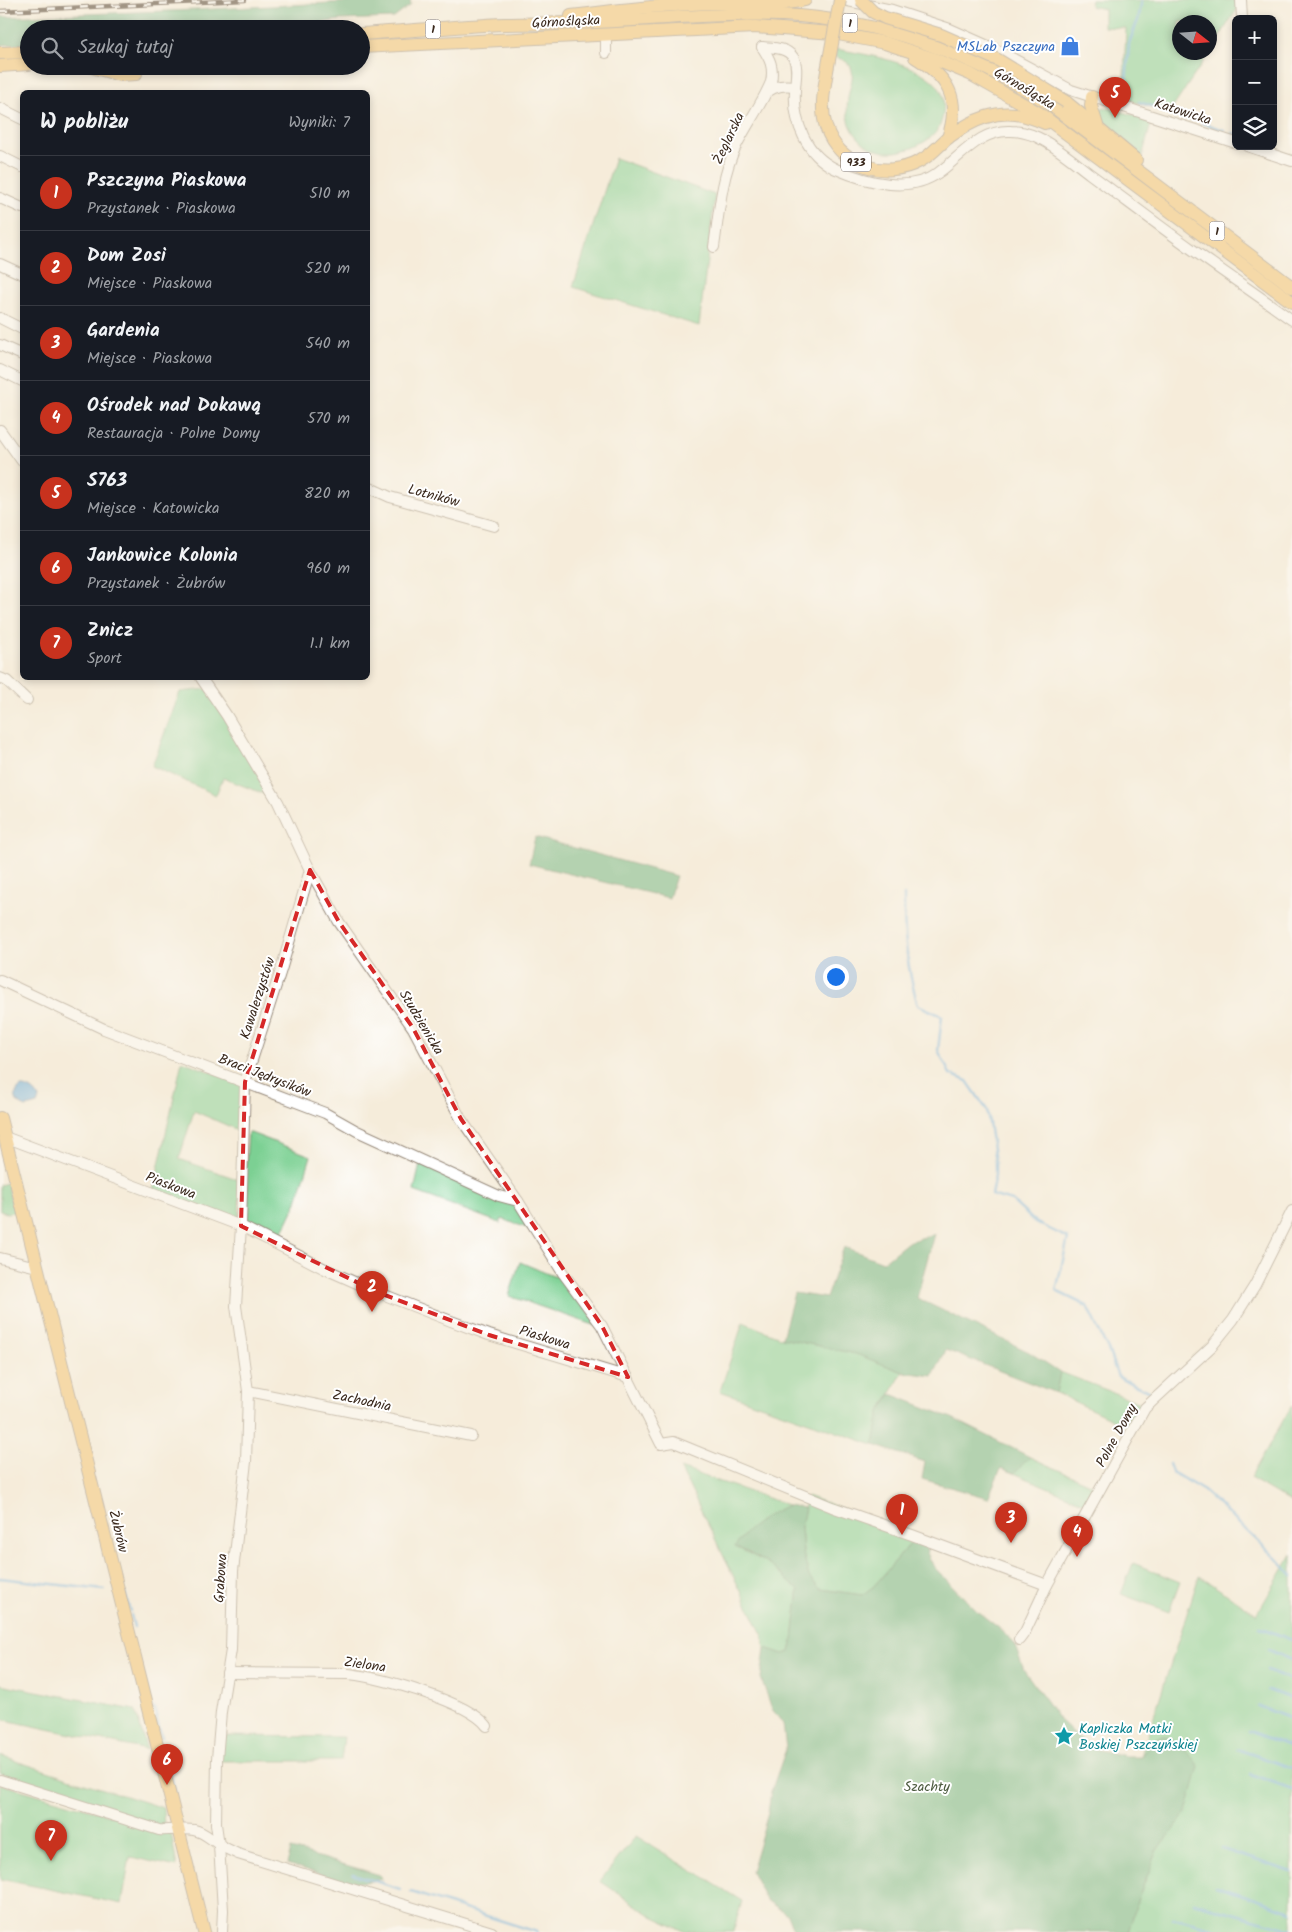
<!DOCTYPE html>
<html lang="pl">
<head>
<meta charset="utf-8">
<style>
	:root { --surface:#171b24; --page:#242831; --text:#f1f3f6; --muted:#9ea1a6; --line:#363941; --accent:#c8321e }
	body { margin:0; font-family:Kalam,sans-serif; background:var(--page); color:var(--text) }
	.controls { position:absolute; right:15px; top:15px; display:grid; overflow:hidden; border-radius:8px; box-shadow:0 2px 8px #0003 }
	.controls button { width:45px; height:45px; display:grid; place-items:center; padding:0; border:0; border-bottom:1px solid var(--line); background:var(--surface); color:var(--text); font:25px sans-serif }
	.compass { position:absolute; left:1172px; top:15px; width:45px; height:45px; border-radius:50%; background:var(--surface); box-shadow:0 2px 8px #0003; rotate:107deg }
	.you { position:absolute; left:835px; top:976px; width:18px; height:18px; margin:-12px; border:4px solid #fff; border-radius:50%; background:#1a73e8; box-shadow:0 0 0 8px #1a73e833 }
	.badge { display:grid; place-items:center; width:32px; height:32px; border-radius:50%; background:var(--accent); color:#fff; font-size:16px; font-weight:700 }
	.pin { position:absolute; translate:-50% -41px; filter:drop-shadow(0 1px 2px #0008) }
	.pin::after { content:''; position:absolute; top:26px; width:18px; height:15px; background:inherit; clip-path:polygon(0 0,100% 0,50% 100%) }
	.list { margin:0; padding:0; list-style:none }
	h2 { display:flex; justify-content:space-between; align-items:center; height:65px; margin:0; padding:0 20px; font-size:21px }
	h2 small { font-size:16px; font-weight:400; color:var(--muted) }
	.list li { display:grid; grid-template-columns:32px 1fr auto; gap:15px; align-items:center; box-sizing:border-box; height:75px; padding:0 20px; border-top:1px solid var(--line) }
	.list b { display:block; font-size:19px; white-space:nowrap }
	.list p { margin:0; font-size:16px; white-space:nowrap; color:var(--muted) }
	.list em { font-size:16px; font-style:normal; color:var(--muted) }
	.icon { flex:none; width:28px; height:28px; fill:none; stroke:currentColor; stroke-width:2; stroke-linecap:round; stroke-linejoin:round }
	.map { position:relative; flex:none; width:1292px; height:1932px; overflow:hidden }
	.search { position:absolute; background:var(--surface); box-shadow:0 2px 8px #0003; left:20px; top:20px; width:350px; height:55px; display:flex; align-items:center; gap:12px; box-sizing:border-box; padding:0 18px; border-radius:28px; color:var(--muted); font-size:19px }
	.panel { position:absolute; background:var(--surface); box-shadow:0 2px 8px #0003; left:20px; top:90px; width:350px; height:590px; border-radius:8px }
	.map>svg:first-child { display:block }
	.green { fill:#7cd093; stroke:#5c7d58 }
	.forest { fill:#65b27d; stroke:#506e4e }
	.water { fill:#67acdd; stroke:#516b7e }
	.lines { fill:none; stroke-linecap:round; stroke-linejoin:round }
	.stream { stroke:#67acdd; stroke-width:2.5 }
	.minor-casing { stroke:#988b7c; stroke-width:12 }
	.major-casing { stroke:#988b7c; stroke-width:14 }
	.minor { stroke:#fff; stroke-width:10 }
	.major { stroke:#f4c16b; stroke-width:12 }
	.rail-casing { stroke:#3b2a1e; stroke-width:4.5 }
	.rail { stroke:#fff; stroke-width:2.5; stroke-dasharray:8; stroke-linecap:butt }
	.major-bridge-casing { stroke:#988b7c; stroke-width:14; stroke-linecap:butt }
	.major-bridge { stroke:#f4c16b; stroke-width:12 }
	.marked { fill:none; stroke:#d62828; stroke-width:4; stroke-dasharray:10 6; stroke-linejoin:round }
	.labels { text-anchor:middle; stroke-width:4; stroke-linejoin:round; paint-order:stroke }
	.shield { fill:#fff; stroke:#766a62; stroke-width:1 }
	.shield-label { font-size:12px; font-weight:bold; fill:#3b2a1e }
	.street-label { font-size:14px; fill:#3b2a1e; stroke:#fff }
	.shop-label { font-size:14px; fill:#366cbe; stroke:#fff; text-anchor:end }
	.culture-label { font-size:14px; fill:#0d838f; stroke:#fff; text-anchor:start }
	.park-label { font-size:14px; fill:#4e5c41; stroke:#fff }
</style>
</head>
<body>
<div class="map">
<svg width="1292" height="1932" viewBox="0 0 1292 1932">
	<rect width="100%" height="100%" fill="#fff"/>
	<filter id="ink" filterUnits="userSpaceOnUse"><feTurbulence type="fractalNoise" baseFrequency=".02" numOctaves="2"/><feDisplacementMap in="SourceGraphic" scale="10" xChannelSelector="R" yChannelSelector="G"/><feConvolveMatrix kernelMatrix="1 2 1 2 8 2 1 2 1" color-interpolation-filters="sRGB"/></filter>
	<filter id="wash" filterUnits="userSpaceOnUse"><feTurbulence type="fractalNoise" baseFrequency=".0096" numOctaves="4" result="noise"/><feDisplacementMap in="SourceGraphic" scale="20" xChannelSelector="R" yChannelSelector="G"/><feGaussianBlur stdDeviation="1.12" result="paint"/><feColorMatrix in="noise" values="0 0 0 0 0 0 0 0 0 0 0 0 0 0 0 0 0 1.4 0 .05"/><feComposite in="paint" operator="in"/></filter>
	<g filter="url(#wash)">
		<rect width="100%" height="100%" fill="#f5ecda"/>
		<!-- green -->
		<g class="green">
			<polygon points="1091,0 1239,0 1239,6 1210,52 1210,22 1180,22 1180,52 1209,53 1170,112 1123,99 1126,28 1104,27 1104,9 1090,6"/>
			<path d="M836 49C863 54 934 64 943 96 944 103 944 112 942 119 940 129 933 137 924 142 901 156 871 158 854 132 848 123 846 110 848 99 850 81 862 64 835 57Z"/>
			<polygon points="1104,107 1152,120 1142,157 1098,115 1098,111"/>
			<polygon points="615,158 715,195 699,326 573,287"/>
			<polygon points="207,689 272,797 223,778 216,795 152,766 180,692"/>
			<polygon points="182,1061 243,1084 242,1132 194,1111 179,1159 240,1180 239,1223 153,1191"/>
			<polygon points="248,1132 311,1156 296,1204 278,1242 242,1224"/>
			<polygon points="420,1164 514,1205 533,1230 502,1219 500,1223 414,1191"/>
			<polygon points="7,1183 14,1212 7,1213 0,1211 0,1185"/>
			<polygon points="520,1262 553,1276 563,1277 600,1327 509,1296"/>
			<polygon points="743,1322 782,1338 857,1354 903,1372 880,1412 874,1445 720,1391"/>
			<polygon points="1060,1372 1143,1404 1129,1427 1056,1393"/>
			<polygon points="1292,1405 1292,1503 1250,1478"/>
			<polygon points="1030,1457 1096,1487 1087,1504 1014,1473"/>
			<path d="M680 1468 788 1505C768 1514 746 1528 735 1547 749 1553 765 1561 777 1571 785 1577 790 1584 799 1588L793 1640 790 1652 783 1654 765 1648 763 1636Z"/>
			<polygon points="807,1496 917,1536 874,1586 862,1595 820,1589 809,1577 803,1553 801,1526"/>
			<polygon points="1292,1554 1292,1932 1128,1932 1138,1898 1158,1850 1167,1836 1156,1738 1141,1756 1199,1576 1257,1614"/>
			<polygon points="1133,1563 1180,1582 1169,1612 1121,1594"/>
			<polygon points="0,1684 135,1710 147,1750 0,1719"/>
			<polygon points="220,1736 344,1737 341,1761 218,1761"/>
			<polygon points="0,1756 163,1808 164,1827 112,1812 31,1782 0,1773"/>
			<polygon points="0,1784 171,1832 177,1867 130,1857 122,1904 0,1879"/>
			<polygon points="636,1836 742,1901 733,1932 686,1932 652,1916 600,1881"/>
		</g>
		<!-- forest -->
		<g class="forest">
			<polygon points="387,0 410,0 411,5 394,18 341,20 272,29 29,29 29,44 0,45 0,17 194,10"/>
			<polygon points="535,837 676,876 669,898 529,864"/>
			<polygon points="934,1234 917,1298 1029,1352 1060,1372 1056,1393 946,1350 933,1376 903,1372 856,1354 782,1338 794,1293 826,1298 844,1247 883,1262 908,1242"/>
			<polygon points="891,1394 952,1418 1030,1457 1014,1473 1001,1468 988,1498 922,1479 925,1462 874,1445 880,1412"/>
			<path d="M788 1505 805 1508 801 1526 803 1553 809 1577 820 1589 862 1595 874 1586 917 1536 926 1540 927 1553 934 1567 978 1612 999 1628 1013 1641 1024 1670 1058 1718 1078 1737 1095 1749 1125 1756H1141L1156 1738 1162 1735C1177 1741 1189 1753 1199 1766L1186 1813 1158 1850 1138 1898 1128 1932H794L787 1914 766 1900 751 1871 768 1813 771 1792 786 1749 783 1724 772 1709 761 1678 765 1648 783 1654 790 1652 793 1640 799 1589C790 1584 785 1577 777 1571 765 1561 749 1552 735 1547 746 1528 768 1514 788 1505Z"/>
			<polygon points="291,1849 380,1875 382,1879 365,1882 347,1882 287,1864"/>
		</g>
		<!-- water -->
		<path class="water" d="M21 1087C28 1086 37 1092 39 1099L37 1104 26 1107 18 1103C14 1097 15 1091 21 1087Z"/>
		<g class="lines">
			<!-- stream -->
			<g class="stream">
				<polyline points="1130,99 1125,96 1129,43 1138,20 1142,0"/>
				<polyline points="1139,102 1193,120"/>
				<polyline points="1202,123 1224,130"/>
				<polyline points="1233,133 1236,134"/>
				<path d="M904 895C904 935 906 965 918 1005L942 1016 938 1050 950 1074 967 1081 987 1110 995 1162V1175L991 1195 1012 1201 1035 1222 1068 1238 1056 1291 1087 1306 1109 1352 1118 1377 1152 1393"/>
				<polyline points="1169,1464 1172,1472 1204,1491 1276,1558 1292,1576"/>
				<polyline points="0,1578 104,1590"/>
				<polyline points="125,1593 130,1611"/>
				<polyline points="131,1615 134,1627"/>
				<polyline points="1259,1627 1292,1640"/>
				<polyline points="1269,1650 1292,1660"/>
				<polyline points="1267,1670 1292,1680"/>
				<polyline points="1268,1690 1292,1699"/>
				<polyline points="1258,1706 1292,1719"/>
				<polyline points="154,1708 162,1738"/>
				<polyline points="1249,1731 1292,1747"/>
				<polyline points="164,1745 175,1792"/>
				<polyline points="1237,1749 1292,1768"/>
				<polyline points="1250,1774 1292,1789"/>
				<polyline points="1222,1849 1292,1872"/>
				<polyline points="353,1874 400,1889"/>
				<polyline points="1216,1886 1292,1911"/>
				<polyline points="411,1892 537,1932"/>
				<polyline points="1194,1902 1292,1930"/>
				<polyline points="1173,1918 1227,1932"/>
			</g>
		</g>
	</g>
	<g filter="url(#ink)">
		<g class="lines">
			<defs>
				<g id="minor">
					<polyline points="843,0 892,10 950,29 995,49 1071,90 1236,143"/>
					<polyline points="1241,0 1242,19"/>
					<path d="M762 47C773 48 786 47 793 57 799 67 795 80 795 91 793 122 806 155 836 169 866 182 909 194 938 173 961 157 980 129 1011 131 1019 131 1030 134 1037 137 1056 146 1073 161 1090 174 1124 199 1158 225 1193 250 1226 274 1259 296 1292 320"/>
					<polyline points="606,53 606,34"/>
					<path d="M767 92C776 85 785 85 795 86"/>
					<polyline points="0,108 22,119"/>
					<polyline points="1247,146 1292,161"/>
					<polyline points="0,156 22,167"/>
					<polyline points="0,198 22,208"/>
					<path d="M714 247C719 213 721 178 736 146 747 124 762 104 771 82 774 67 770 59 762 47"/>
					<polyline points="0,264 22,274"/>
					<polyline points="0,318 22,329"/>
					<polyline points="0,345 22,355"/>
					<polyline points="0,370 22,381"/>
					<polyline points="0,430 22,461"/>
					<polyline points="368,487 390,497 494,526"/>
					<polyline points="0,678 7,681 27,700"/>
					<polyline points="201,678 227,716 278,802 310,870 339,922 413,1028 461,1119 518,1201 563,1273 602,1326 661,1444 674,1442 832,1507 912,1535 1047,1585"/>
					<polyline points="0,980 104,1029 325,1113 357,1131 499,1196 518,1201"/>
					<polyline points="5,1137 241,1226 325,1269 377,1292 451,1321 489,1335 628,1377"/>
					<polyline points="0,1258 37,1267"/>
					<polyline points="248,1391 471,1436"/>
					<polyline points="1019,1640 1025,1632 1047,1585 1145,1408 1212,1346 1233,1320 1255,1285 1292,1211"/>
					<path d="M227 1673 349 1674C381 1678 468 1701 487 1726"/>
					<path d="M0 1780 159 1830C170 1831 184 1828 194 1830 205 1832 211 1840 220 1845 226 1849 232 1851 238 1854L492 1932"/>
					<polyline points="222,1932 223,1910 219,1845 216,1824 217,1759 221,1712 231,1650 233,1571 246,1462 248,1391 236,1306 241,1226 245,1082 281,970 310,870"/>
				</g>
				<g id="major">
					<path d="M571 16C619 10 668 4 717 3 745 2 777 7 805 0"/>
					<path d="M361 34C409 31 457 26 505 24 535 23 566 24 596 22 657 19 720 13 781 15 878 19 971 53 1051 105L1292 287"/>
					<polyline points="361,47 755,27 833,33 885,43 934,59 970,74 1039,113 1292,302"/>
					<polyline points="0,53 29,52"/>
					<path d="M915 57C949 78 961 99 948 138"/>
					<polyline points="0,66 29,64"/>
					<polyline points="80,66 88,66 120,75 136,74"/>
					<path d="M827 71C824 90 820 108 826 127 839 166 885 180 920 161 932 155 939 145 949 137 960 129 973 121 986 117 1007 110 1025 114 1045 123"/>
					<polyline points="1092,97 1091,106 1097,125"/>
					<polyline points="1066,102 1136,160"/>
					<polyline points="0,1118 204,1932"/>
				</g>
			</defs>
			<!-- minor casing -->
			<use href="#minor" class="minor-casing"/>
			<!-- major casing -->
			<use href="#major" class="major-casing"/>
			<!-- minor -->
			<use href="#minor" class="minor"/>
			<!-- major -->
			<use href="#major" class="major"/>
			<defs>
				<polyline id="rail" points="0,11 245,0"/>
			</defs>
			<!-- rail casing -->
			<use href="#rail" class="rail-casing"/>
			<!-- rail -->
			<use href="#rail" class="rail"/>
			<defs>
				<g id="major-bridge">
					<polyline points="861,0 873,12 885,18 941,35 998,60 1066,102"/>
					<polyline points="827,71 840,0"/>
				</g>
			</defs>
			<!-- major-bridge casing -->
			<use href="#major-bridge" class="major-bridge-casing"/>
			<!-- major-bridge -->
			<use href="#major-bridge" class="major-bridge"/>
		</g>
	</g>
	<!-- marked area -->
	<path d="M0 0H1292V1932H0ZM310 870 339 922 413 1028 461 1119 602 1326 628 1377 489 1335 377 1292 241 1226 245 1082Z" fill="#f5ecda" fill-opacity=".55" fill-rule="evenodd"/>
	<path class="marked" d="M310 870 339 922 413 1028 461 1119 602 1326 628 1377 489 1335 377 1292 241 1226 245 1082Z"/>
	<!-- icons -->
	<defs>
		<symbol id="shop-bare" viewBox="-9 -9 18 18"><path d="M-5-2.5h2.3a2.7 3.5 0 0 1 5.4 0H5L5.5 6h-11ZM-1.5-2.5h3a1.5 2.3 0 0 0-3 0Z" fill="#3f7fe0" stroke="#fff" stroke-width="2.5" paint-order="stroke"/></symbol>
		<symbol id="sight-bare" viewBox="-9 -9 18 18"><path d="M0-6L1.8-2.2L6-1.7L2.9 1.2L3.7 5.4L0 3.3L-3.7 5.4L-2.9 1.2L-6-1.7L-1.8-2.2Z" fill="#0f9aa8" stroke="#fff" stroke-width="2.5" paint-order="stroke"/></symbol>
	</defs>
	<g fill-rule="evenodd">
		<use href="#shop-bare" x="1056" y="32" width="28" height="28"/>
		<use href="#sight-bare" x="1050" y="1722" width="28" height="28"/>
	</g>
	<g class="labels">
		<!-- shield labels -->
		<g class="shield">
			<rect x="842.5" y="13.5" width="15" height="19" rx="4"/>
			<rect x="425.5" y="19.5" width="15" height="19" rx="4"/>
			<rect x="841" y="152.5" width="30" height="19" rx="4"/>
			<rect x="1209.5" y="221.5" width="15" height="19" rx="4"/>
		</g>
		<g class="shield-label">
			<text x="850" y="27">1</text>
			<text x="433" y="33">1</text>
			<text x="856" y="166">933</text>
			<text x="1217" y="235">1</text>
		</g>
		<!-- street labels -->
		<g class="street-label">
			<text transform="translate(566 21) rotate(-3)" y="5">Górnośląska</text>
			<text transform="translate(1025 88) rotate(31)" y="5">Górnośląska</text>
			<text transform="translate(1183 111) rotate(18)" y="5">Katowicka</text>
			<text transform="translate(728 138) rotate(-65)" y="5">Żeglarska</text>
			<text transform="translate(434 495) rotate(15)" y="5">Lotników</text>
			<text transform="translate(257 998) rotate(-72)" y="5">Kawalerzystów</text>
			<text transform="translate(422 1022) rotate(59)" y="5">Studzienicka</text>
			<text transform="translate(265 1075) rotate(21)" y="5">Braci Jędrysików</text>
			<text transform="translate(171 1185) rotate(21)" y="5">Piaskowa</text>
			<text transform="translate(545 1337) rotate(17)" y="5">Piaskowa</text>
			<text transform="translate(362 1400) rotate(12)" y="5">Zachodnia</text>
			<text transform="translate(1116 1435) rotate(-61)" y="5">Polne Domy</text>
			<text transform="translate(119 1531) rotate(76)" y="5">Żubrów</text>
			<text transform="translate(220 1578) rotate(-86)" y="5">Grabowa</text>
			<text transform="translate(365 1664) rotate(8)" y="5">Zielona</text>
		</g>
		<!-- shop labels -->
		<g class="shop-label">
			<text x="1055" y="51">MSLab Pszczyna</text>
		</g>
		<!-- culture labels -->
		<g class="culture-label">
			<text x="1079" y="1733">Kapliczka Matki<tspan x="1079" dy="16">Boskiej Pszczyńskiej</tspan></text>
		</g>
		<!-- park labels -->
		<g class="park-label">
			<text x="927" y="1791">Szachty</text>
		</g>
	</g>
</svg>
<div class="controls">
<button>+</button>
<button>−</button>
<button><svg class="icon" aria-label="layers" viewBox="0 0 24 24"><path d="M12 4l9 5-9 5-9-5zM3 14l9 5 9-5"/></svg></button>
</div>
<svg class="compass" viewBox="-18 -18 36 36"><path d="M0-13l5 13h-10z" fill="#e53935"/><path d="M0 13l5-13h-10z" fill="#9ea1a6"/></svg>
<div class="you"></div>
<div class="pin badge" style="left:902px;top:1535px">1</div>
<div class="pin badge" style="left:372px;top:1312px">2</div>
<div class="pin badge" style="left:1011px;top:1543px">3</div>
<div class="pin badge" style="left:1077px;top:1557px">4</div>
<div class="pin badge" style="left:1115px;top:118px">5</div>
<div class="pin badge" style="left:167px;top:1785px">6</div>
<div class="pin badge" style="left:51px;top:1861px">7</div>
<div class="search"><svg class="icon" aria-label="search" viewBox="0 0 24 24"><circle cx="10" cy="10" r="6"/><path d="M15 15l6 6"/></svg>Szukaj tutaj</div>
<section class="panel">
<h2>W pobliżu<small>Wyniki: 7</small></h2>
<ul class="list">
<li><span class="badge">1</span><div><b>Pszczyna Piaskowa</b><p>Przystanek · Piaskowa</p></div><em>510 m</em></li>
<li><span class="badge">2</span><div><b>Dom Zosi</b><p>Miejsce · Piaskowa</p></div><em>520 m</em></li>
<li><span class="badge">3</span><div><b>Gardenia</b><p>Miejsce · Piaskowa</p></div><em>540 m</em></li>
<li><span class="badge">4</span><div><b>Ośrodek nad Dokawą</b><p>Restauracja · Polne Domy</p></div><em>570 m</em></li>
<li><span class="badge">5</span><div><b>S763</b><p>Miejsce · Katowicka</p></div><em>820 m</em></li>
<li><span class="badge">6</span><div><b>Jankowice Kolonia</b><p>Przystanek · Żubrów</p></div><em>960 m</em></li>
<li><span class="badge">7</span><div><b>Znicz</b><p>Sport</p></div><em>1.1 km</em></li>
</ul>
</section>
</div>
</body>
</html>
